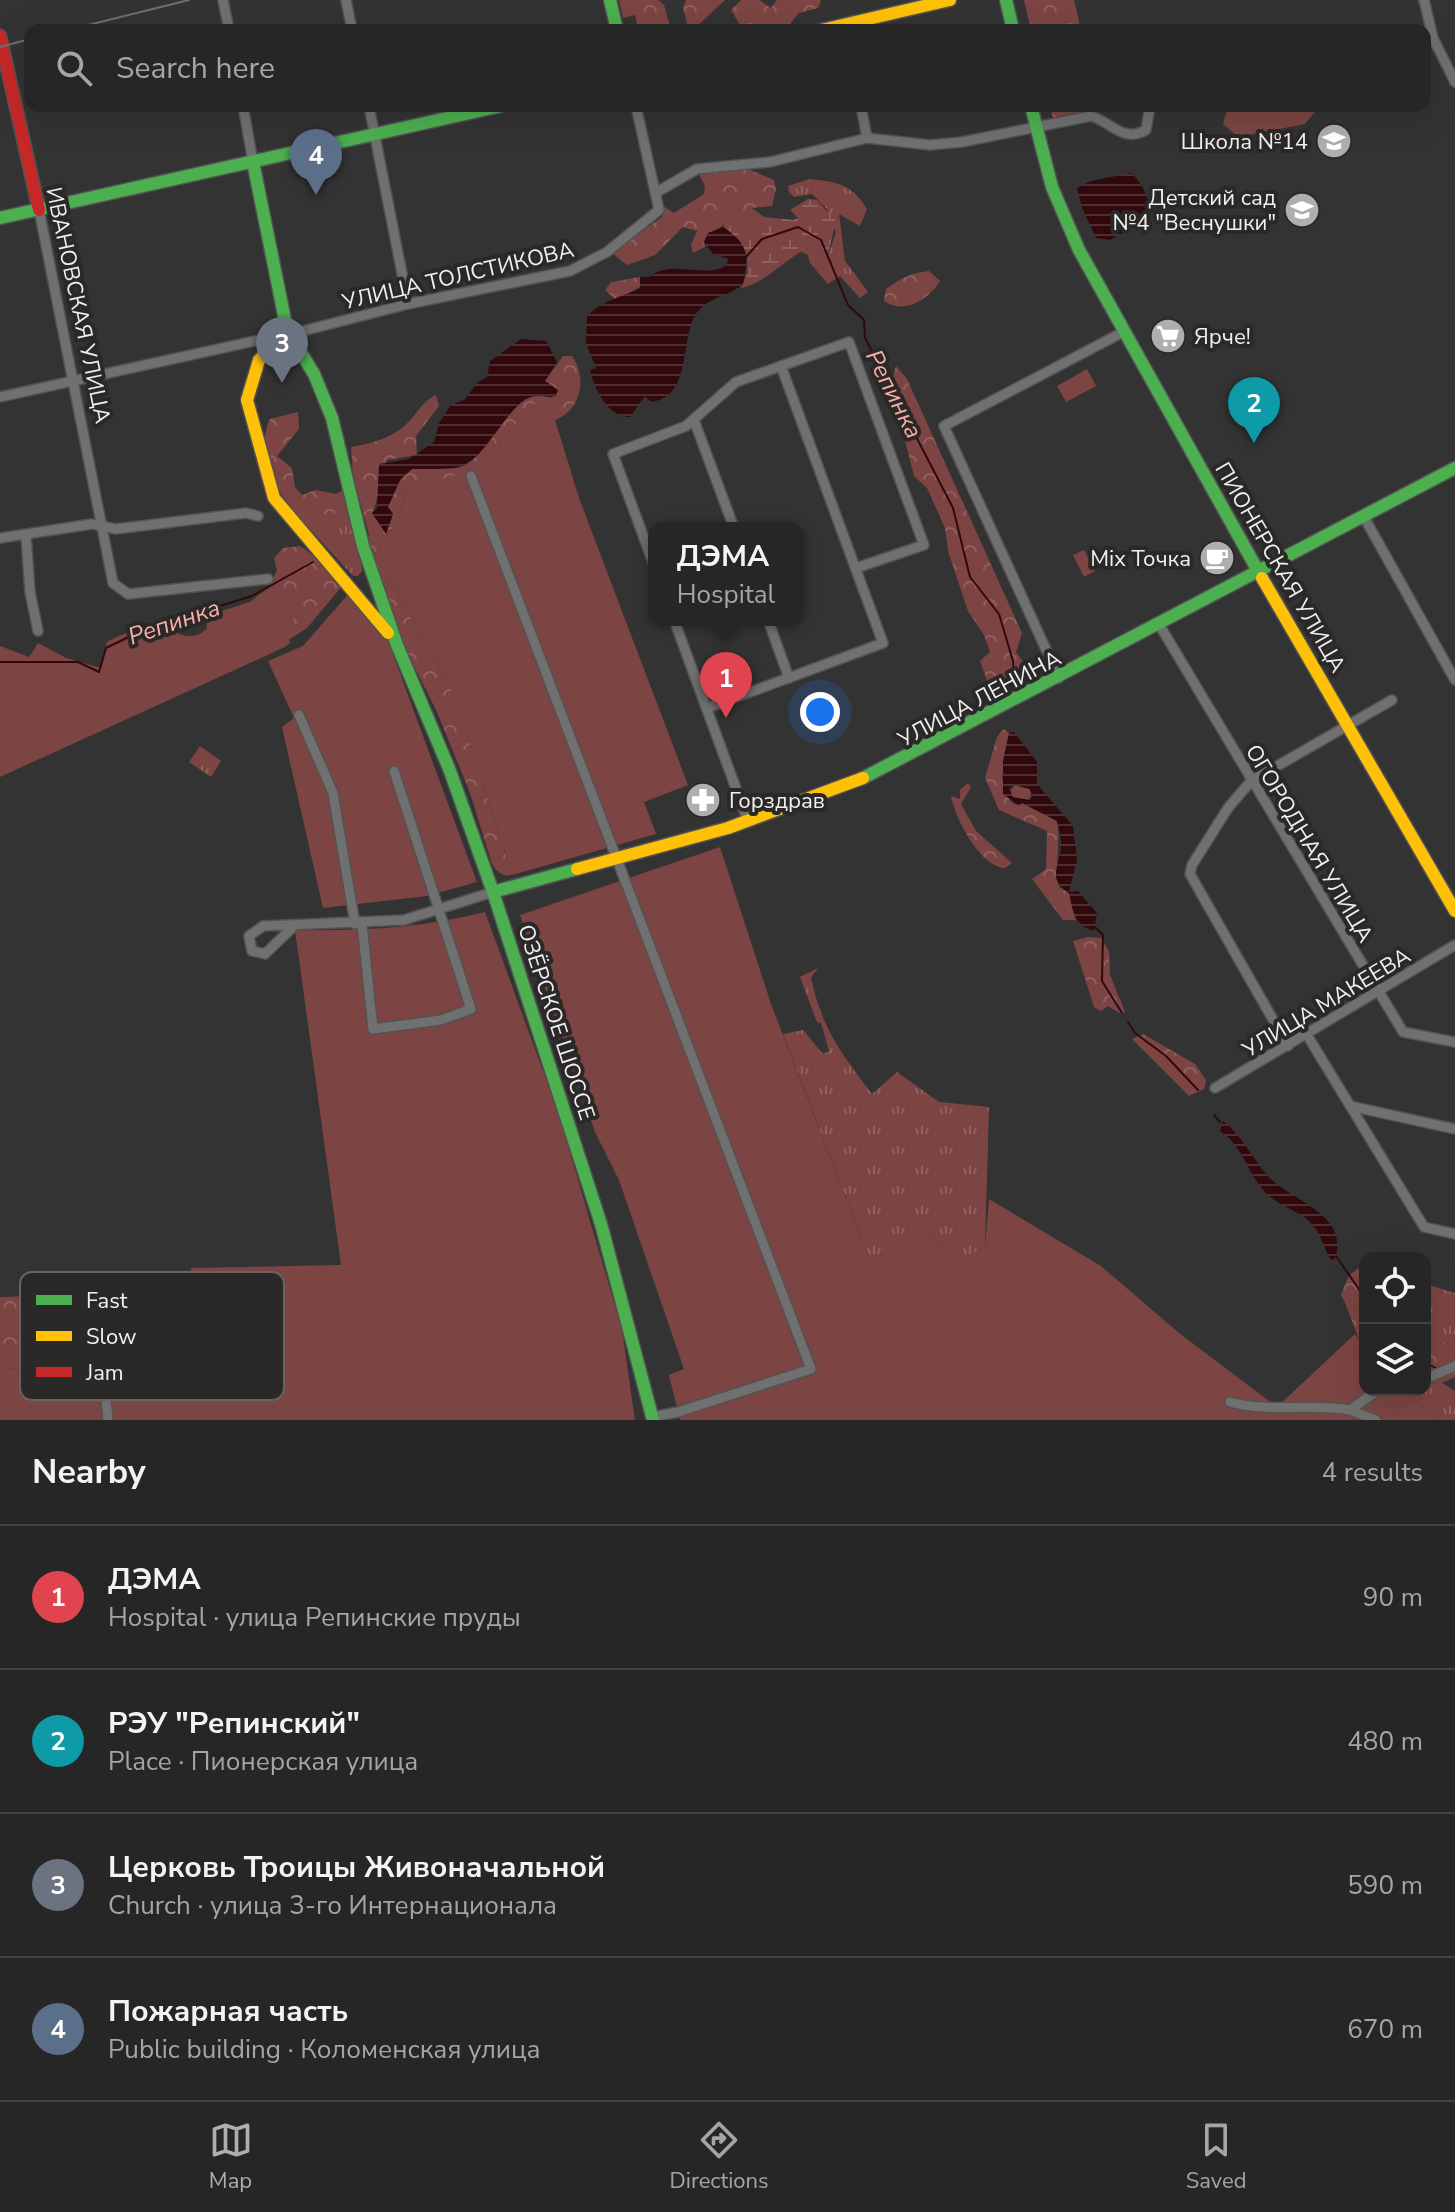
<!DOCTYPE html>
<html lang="en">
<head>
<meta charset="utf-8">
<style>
	:root { --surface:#272626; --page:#2f2e2e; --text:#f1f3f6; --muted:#a4a5a7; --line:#434343; --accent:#afadad }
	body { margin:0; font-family:"Nunito Sans",sans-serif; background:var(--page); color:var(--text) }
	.controls { position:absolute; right:24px; bottom:24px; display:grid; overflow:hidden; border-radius:16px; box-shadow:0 8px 32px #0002 }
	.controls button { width:72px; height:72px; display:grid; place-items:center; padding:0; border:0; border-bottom:2px solid var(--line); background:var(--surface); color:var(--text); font:40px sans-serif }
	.you { position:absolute; left:820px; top:712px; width:28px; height:28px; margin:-20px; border:6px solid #fff; border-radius:50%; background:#1a73e8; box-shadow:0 0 0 12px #1a73e833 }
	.badge { display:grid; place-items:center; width:52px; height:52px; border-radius:50%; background:var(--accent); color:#fff; font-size:26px; font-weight:700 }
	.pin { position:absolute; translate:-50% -66px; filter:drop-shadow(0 2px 4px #0008) }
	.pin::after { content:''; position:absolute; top:42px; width:28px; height:24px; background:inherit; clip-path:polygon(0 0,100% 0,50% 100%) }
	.popup { position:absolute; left:648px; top:522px; width:156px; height:104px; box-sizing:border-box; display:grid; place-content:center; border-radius:16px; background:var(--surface); filter:drop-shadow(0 2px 6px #0005); font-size:26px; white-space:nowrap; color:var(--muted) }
	.popup b { font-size:30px; color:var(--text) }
	.popup::after { content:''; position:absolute; left:50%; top:100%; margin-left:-16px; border:16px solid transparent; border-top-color:var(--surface) }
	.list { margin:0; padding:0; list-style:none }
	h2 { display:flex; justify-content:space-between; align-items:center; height:104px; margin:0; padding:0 32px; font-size:34px }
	h2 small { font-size:26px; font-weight:400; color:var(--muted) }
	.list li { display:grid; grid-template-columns:52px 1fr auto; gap:24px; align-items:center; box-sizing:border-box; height:144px; padding:0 32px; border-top:2px solid var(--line) }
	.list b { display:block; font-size:30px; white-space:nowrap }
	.list p { margin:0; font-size:26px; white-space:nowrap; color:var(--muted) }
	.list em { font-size:26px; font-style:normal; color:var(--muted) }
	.icon { flex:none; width:44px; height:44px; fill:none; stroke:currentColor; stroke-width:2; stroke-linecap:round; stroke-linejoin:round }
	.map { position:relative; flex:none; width:1455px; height:1420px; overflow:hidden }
	.search { position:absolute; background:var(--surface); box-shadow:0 8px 32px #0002; left:24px; right:24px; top:24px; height:88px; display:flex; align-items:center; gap:20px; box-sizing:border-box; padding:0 28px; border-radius:16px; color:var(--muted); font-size:30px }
	.sheet { height:680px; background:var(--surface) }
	nav { display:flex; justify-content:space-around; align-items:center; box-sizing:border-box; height:112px; border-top:2px solid var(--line); background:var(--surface); font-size:22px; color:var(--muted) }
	nav a { display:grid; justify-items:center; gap:4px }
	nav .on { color:var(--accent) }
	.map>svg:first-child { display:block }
	.grass { fill:url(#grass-tufts) }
	.forest { fill:url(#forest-crowns) }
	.wetland { fill:url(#wetland-marsh) }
	.garden { fill:#7c4543 }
	.water { fill:url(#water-rules); fill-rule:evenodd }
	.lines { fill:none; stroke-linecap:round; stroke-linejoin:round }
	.stream { stroke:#31090c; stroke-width:2 }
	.street-casing { stroke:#535252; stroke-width:12 }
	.fast-casing { stroke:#535252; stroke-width:15 }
	.slow-casing { stroke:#535252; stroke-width:15 }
	.jam-casing { stroke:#535252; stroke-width:15 }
	.street { stroke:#717070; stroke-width:9 }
	.fast { stroke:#4caf50; stroke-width:12 }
	.slow { stroke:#ffc107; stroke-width:12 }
	.jam { stroke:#c62828; stroke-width:12 }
	.tram { stroke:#6f6d6d; stroke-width:2 }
	.labels { text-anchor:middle; stroke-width:8; stroke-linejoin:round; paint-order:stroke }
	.poi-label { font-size:22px; fill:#f1efef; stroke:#2b2828; text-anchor:end }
	.street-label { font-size:22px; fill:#f1efef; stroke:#2b2828 }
	.water-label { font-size:24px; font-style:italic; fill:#faaeab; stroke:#2b2828 }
	.key { fill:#2b2828; stroke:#666464; stroke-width:2 }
	.key-label { font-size:22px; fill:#f1efef }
</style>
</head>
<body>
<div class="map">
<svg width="1455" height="1420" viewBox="0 0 1455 1420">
	<defs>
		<pattern id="grass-tufts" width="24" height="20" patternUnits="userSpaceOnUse" patternTransform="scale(2)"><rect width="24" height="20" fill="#7c4543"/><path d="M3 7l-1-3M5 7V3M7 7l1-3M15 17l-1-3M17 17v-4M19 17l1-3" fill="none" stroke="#8f605e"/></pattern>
		<pattern id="forest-crowns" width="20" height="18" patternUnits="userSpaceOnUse" patternTransform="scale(2)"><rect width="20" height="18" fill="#7c4543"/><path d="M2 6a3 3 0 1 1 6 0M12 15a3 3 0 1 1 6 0" fill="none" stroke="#8f605e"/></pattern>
		<pattern id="wetland-marsh" width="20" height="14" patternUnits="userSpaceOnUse" patternTransform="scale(2)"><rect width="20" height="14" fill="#7c4543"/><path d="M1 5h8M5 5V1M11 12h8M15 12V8" fill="none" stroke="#8f605e"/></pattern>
		<pattern id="water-rules" width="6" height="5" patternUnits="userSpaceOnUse" patternTransform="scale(2)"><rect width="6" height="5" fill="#31090c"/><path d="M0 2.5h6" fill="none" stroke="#4f2d30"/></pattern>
	</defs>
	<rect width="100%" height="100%" fill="#343333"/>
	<!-- grass -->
	<g class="grass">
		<path d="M809 179C836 182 851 183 867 209L860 226 839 214 845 261 868 292 860 298 840 276 828 284 810 263 808 255 800 251 811 247 827 258 836 233 827 209 812 194 794 197 789 192 788 186Z"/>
		<polygon points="347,504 361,562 362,571 358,576 353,576 289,506"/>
		<polygon points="200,746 221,761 211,777 189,762"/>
		<circle cx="1021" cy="793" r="10"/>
		<path d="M818 968 811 978C823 1031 840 1051 872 1094L897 1072 939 1102 989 1107 985 1246 960 1262 941 1247 932 1233 870 1260 783 1034 803 1030 823 1054 829 1051 821 1023 817 1022 800 977Z"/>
		<polygon points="1429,1285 1455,1293 1455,1346 1425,1337 1425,1290"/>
		<polygon points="1455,1370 1455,1377 1442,1383 1455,1391 1455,1420 1440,1420 1401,1390 1425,1390 1425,1381"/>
	</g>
	<!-- forest -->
	<g class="forest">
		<polygon points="619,0 658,0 664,5 671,30 632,30 638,28 635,15 623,18"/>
		<polygon points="686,0 725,0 695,28 688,27 683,7"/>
		<polygon points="741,0 759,0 771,8 777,0 821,0 818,8 799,13 785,30 743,30 731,10"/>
		<polygon points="1024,0 1074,0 1081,30 1031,30"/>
		<polygon points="1050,106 1098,106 1099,111 1053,118"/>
		<polygon points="712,167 748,169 774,180 776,189 772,206 752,208 764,217 764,224 757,229 733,216 704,242 705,247 693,253 691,245 697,231 683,227 655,255 627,265 612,253 662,217 665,207 674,213 704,194 705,186 699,174"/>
		<path d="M929 271 940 281C928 300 904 315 884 301L886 289C901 278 911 273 929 271Z"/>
		<polygon points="640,277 640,287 616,300 605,290 611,282"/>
		<path d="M563 356H572C587 377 582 410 555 420L535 404C516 423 479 466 454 477 438 483 421 480 405 490L399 519 375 554 456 698 512 875C502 877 497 872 492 864L470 793 437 712 407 652 366 542 369 534 353 475 351 447C374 443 397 437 413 417 421 407 424 401 436 395L439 406 416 436 417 455 387 460C381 474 377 507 372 513L386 533 393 514 388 507 400 480 412 469C424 469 445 469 456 468 495 461 504 383 552 398L553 386 545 381Z"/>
		<polygon points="896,366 907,379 1022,633 1016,652 1029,670 993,697 980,661 990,652 984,635 968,611 948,551 945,528 927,488 914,476 903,432 900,399 891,384"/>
		<path d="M298 412 299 429 277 456 292 468 295 487 302 495 316 490 336 494 346 488 347 504 334 514H299C275 496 255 448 270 419Z"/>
		<polygon points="300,546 325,564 343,585 307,628 287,641 285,628 264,599 277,570 274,558 283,548"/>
		<path d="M1003 729 1009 733 1002 778 1011 802 1019 806 1022 803 1057 821C1061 845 1054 864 1059 887L1069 893 1076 920H1063L1032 879 1046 869 1047 831 999 810 985 778 997 737Z"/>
		<path d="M968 783 971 787 961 804 976 831 1012 863 1005 868C980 867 955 818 951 796L960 799V790Z"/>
		<polygon points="1088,937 1101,938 1109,951 1110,975 1125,1012 1121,1014 1108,1006 1101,1011 1094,1007 1073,941"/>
		<polygon points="1143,1034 1195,1064 1206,1080 1204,1089 1189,1096 1132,1039"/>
		<path d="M1365 1264V1349C1353 1332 1352 1315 1341 1295L1349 1275Z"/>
		<polygon points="34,1296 57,1327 102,1356 103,1367 0,1369 0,1297"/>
		<polygon points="1425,1337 1455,1346 1455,1363 1425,1374"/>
	</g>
	<!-- wetland -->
	<path class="wetland" d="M808 199 817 200 836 221 827 258 811 247C785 257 769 282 741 288 755 262 745 241 723 227L728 218 733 216 757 229 763 224 764 217 793 220 798 218 790 210Z"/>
	<!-- garden -->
	<g class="garden">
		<polygon points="1228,106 1317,106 1318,108 1305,124 1238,137 1223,124"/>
		<polygon points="1087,369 1096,386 1066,402 1057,386"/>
		<path d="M536 403 555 420 579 498 688 785 644 802 656 834 512 875 456 698 375 554 399 519 405 490C421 480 437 483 454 476 479 466 516 423 536 403Z"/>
		<polygon points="1084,550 1095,571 1084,577 1073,555"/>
		<path d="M269 587 265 599 282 597 294 603 296 616 285 628 290 643 285 647 0 777V646L29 657 38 643 66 658 101 668 107 642C120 635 134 629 148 627 171 624 188 648 207 628L206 616 250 602Z"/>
		<polygon points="351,591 388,641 477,882 427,896 323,908 282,727 294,718 268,661 303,646"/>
		<polygon points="720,847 771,1004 870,1260 932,1233 941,1247 960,1261 985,1246 989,1199 1101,1266 1179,1333 1277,1407 1355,1334 1365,1349 1365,1390 1401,1390 1440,1420 680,1420 669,1375 684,1369 619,1180 595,1132 520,915"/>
		<path d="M485 912 559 1115 622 1330 635 1420H0V1369L115 1367 134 1356 198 1349 191 1268 341 1265 295 930C361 931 422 928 485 912Z"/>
	</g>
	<!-- water -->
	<g class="water">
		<path d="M1131 173C1142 181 1152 204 1150 217L1110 240 1096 238 1082 208 1077 188 1091 181Z"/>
		<path d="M723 227C749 244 749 255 743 284 731 295 711 297 699 310 678 333 695 396 651 402L645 396 630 417C608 417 594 389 590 370L596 368 586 343 587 317C601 300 621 298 640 288V277H649C672 258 704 280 727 265L728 259 712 253 704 242 708 233Z"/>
		<path d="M521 339 546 341 557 362 545 381 558 390 556 396C546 399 536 392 526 399 503 413 483 464 455 468 442 469 425 469 412 469L400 480 388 507 393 514 386 534 372 513 377 508 379 464 409 459 434 442 439 423 451 405 464 400 478 382 487 377 490 361Z"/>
		<path d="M1014 732 1037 762V784L1073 826 1077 860 1069 892 1078 891 1097 913 1094 931C1074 925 1073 912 1069 893 1047 879 1059 868 1061 847 1062 839 1059 829 1057 821L1022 803 1019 806 1003 794V761L1009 733ZM1014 785 1029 789 1033 795 1030 800 1013 797 1009 789Z"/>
		<path d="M1223 1121C1242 1136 1251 1156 1266 1174 1290 1202 1350 1212 1335 1259L1331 1260C1324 1249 1320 1231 1310 1222 1296 1209 1277 1206 1264 1191 1247 1172 1243 1146 1220 1131Z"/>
	</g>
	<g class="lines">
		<!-- stream -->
		<g class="stream">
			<polyline points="745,258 762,239 798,227 821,240 848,305 864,320 865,338 953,508 970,577 999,614 1013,661 1014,678"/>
			<polyline points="0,662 78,662 99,672 106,648 143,630 252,596 313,562"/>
			<polyline points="1095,927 1103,935 1102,981 1122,1013"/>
			<polyline points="1128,1022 1135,1033 1166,1056 1198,1090"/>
			<polyline points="1214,1115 1220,1122"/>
			<polyline points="1336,1256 1365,1298"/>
			<polyline points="1425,1362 1437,1369"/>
		</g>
		<defs>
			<g id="street">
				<polyline points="223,0 229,30"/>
				<polyline points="346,0 352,30"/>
				<polyline points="1424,0 1433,38 1455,82"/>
				<polyline points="243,106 253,162"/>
				<polyline points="369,106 408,304"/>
				<polyline points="861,106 867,138"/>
				<path d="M657 192 697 169 770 162 867 138 930 145 962 142 1091 116C1111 122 1123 143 1146 130L1150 106"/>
				<polyline points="39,210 113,583 128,594 268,579"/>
				<polyline points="291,334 408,304 570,271 607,252 659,210 636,106"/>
				<polyline points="0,397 277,336"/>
				<polyline points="694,420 734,528"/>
				<polyline points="471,476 811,1369 678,1412 653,1417"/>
				<polyline points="1364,517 1455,680"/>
				<polyline points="26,536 30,592 38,631"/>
				<polyline points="0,538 92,524 116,529 246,513 258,516"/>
				<polyline points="654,565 613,454 686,426 736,382 849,342 924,545 856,568"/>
				<polyline points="674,620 748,821"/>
				<polyline points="768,620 789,678"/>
				<polyline points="1160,626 1403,1032 1455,1042"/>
				<polyline points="1059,678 944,426 1125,331"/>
				<polyline points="707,708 883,643 781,366"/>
				<polyline points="299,715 333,793 355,924"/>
				<polyline points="362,924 373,1029 441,1020 471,1009 394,771"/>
				<polyline points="295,925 265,954 252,951 249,936 263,926 404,920 493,892"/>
				<polyline points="1307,1035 1424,1227 1455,1234"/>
				<polyline points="1288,1046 1190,874 1192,865 1228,808 1251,781 1392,700"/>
				<polyline points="1215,1088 1455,945"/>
				<polyline points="1350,1106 1455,1129"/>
				<polyline points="103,1367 108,1420"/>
				<polyline points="1425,1379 1455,1366"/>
				<path d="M1230 1402C1270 1413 1309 1403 1350 1410L1378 1390"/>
				<polyline points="1350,1410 1376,1420"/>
			</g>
			<g id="fast">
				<polyline points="610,0 617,30"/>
				<polyline points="1006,0 1013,30"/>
				<polyline points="1031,106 1052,187 1079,250 1262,578"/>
				<polyline points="253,162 287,330 314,374 332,418 363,546 397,645 450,771 493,892"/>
				<polyline points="0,218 501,106"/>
				<polyline points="863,778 1455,468"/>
				<polyline points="577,869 493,892 601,1224 653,1420"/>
			</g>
			<g id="slow">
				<polyline points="821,30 950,0"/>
				<polyline points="287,330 259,360 247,400 274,498 388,633"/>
				<polyline points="1262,578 1455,911"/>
				<polyline points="577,869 728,828 863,778"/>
			</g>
			<polyline id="jam" points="0,36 39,210"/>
		</defs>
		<!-- street casing -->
		<use href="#street" class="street-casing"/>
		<!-- fast casing -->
		<use href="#fast" class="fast-casing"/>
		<!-- slow casing -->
		<use href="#slow" class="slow-casing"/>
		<!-- jam casing -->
		<use href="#jam" class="jam-casing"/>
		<!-- street -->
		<use href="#street" class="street"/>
		<!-- fast -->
		<use href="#fast" class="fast"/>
		<!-- slow -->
		<use href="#slow" class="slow"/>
		<!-- jam -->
		<use href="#jam" class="jam"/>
		<!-- tram -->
		<g class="tram">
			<polyline points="68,30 189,0"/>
			<polyline points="0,47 30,39"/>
		</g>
	</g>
	<!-- icons -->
	<defs>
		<symbol id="school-disc" viewBox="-11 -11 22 22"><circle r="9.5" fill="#afadad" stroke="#2b2828"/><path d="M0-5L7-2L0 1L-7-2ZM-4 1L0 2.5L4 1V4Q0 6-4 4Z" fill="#fff"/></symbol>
		<symbol id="supermarket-disc" viewBox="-11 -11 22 22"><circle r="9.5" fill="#afadad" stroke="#2b2828"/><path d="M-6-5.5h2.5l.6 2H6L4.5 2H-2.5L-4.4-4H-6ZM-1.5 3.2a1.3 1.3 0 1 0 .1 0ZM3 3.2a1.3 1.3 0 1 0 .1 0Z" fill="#fff"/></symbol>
		<symbol id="cafe-disc" viewBox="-11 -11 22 22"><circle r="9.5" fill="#afadad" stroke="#2b2828"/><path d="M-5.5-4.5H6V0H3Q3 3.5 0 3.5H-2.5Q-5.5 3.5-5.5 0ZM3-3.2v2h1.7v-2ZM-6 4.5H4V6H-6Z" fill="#fff"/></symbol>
		<symbol id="pharmacy-disc" viewBox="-11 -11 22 22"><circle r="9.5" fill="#afadad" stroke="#2b2828"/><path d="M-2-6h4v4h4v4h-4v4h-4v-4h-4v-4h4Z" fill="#fff"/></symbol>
	</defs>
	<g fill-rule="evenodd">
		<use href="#school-disc" x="1314" y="121" width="40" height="40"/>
		<use href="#school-disc" x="1282" y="190" width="40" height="40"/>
		<use href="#supermarket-disc" x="1148" y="316" width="40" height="40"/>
		<use href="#cafe-disc" x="1197" y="538" width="40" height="40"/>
		<use href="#pharmacy-disc" x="683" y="780" width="40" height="40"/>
	</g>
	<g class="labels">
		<!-- poi labels -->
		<g class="poi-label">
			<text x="1308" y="149">Школа №14</text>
			<text x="1276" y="205">Детский сад<tspan x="1276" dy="25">№4 "Веснушки"</tspan></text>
			<text x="1194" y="344" text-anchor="start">Ярче!</text>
			<text x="1191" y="566">Mix Точка</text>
			<text x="729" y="808" text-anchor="start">Горздрав</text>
		</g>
		<!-- street labels -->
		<g class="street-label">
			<text transform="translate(458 275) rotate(-13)" y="8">УЛИЦА ТОЛСТИКОВА</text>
			<text transform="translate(79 305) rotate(78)" y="8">ИВАНОВСКАЯ УЛИЦА</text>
			<text transform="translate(1281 567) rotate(60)" y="8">ПИОНЕРСКАЯ УЛИЦА</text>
			<text transform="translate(979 698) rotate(-28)" y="8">УЛИЦА ЛЕНИНА</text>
			<text transform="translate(1310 843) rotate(59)" y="8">ОГОРОДНАЯ УЛИЦА</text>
			<text transform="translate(1326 1002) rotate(-31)" y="8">УЛИЦА МАКЕЕВА</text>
			<text transform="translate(557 1022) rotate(72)" y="8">ОЗЁРСКОЕ ШОССЕ</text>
		</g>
		<!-- water labels -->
		<g class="water-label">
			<text transform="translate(894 394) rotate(63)" y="8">Репинка</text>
			<text transform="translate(174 622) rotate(-19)" y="8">Репинка</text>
		</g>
	</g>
	<!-- legend -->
	<rect x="20" y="1272" width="264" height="128" rx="12" class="key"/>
	<rect x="36" y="1295" width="36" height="10" fill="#4caf50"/>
	<rect x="36" y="1331" width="36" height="10" fill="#ffc107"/>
	<rect x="36" y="1367" width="36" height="10" fill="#c62828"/>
	<g class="key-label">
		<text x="86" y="1308">Fast</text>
		<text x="86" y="1344">Slow</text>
		<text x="86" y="1380">Jam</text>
	</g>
</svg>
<div class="controls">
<button><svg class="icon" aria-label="locate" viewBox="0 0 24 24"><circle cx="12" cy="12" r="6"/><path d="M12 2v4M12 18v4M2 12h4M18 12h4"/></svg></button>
<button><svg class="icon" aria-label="layers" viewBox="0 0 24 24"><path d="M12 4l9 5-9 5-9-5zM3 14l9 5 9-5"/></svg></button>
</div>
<div class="you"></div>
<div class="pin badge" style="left:726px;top:718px;background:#e0444e">1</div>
<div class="popup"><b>ДЭМА</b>Hospital</div>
<div class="pin badge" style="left:1254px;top:443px;background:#0f9aa8">2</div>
<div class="pin badge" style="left:282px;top:383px;background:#6b7280">3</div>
<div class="pin badge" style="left:316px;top:195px;background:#5c6f8a">4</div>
<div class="search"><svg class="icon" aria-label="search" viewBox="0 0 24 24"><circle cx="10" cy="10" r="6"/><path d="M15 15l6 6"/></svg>Search here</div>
</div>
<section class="sheet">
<h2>Nearby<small>4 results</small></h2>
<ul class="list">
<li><span class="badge" style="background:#e0444e">1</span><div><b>ДЭМА</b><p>Hospital · улица Репинские пруды</p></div><em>90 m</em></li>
<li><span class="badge" style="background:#0f9aa8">2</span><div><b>РЭУ &quot;Репинский&quot;</b><p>Place · Пионерская улица</p></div><em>480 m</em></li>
<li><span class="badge" style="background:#6b7280">3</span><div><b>Церковь Троицы Живоначальной</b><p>Church · улица 3-го Интернационала</p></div><em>590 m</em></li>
<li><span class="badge" style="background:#5c6f8a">4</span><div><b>Пожарная часть</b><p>Public building · Коломенская улица</p></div><em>670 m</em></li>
</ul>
</section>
<nav>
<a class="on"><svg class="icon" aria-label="map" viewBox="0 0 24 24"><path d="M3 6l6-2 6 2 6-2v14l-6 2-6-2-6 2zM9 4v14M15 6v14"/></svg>Map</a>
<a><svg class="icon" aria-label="directions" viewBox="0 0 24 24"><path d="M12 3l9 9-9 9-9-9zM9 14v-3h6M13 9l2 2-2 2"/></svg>Directions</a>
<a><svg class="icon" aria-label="saved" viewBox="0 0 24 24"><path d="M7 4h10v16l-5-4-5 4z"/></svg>Saved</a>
</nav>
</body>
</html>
